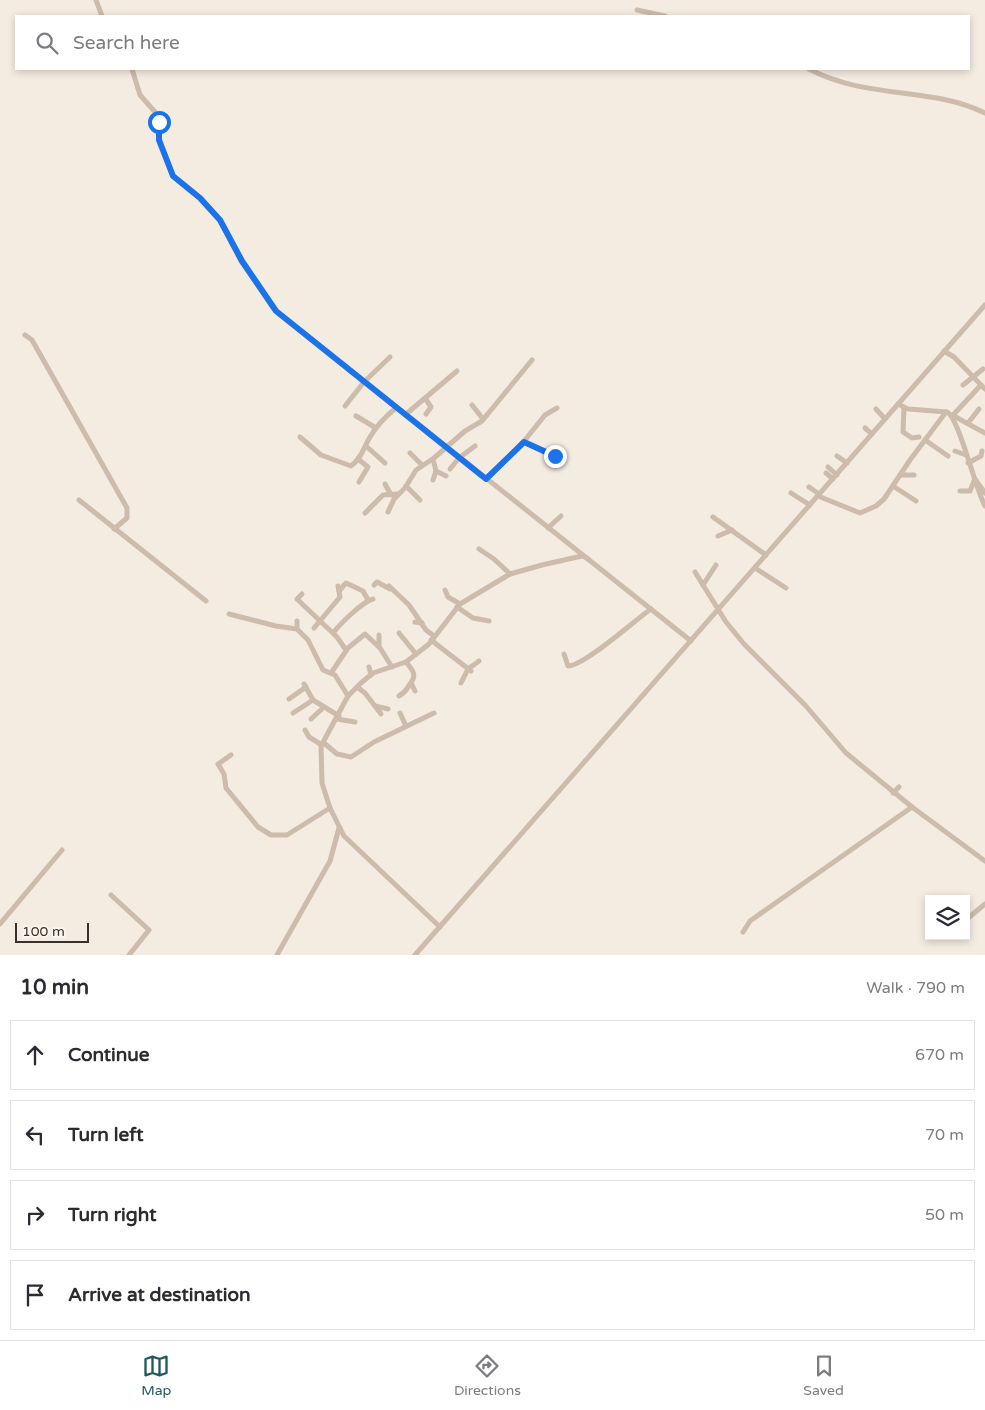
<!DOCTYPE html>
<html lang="en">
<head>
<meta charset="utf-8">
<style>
	:root { --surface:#fff; --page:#f2f2f3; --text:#2b2b33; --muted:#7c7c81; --line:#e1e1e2; --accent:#1f5a5e }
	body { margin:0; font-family:"Varela Round",sans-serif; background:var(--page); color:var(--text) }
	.controls { position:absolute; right:15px; bottom:15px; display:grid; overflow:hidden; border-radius:0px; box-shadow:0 2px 8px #0003 }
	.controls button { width:45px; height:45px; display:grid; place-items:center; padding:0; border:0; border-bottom:1px solid var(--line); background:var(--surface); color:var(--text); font:25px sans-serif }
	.scale { position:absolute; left:15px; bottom:12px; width:74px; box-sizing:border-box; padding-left:5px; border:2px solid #3b302b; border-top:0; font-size:14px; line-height:18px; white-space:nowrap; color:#3b302b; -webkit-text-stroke:4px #fbf5ee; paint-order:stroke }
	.stop { position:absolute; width:15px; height:15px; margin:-11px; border:4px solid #1a73e8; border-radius:50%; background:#fff }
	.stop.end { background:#1a73e8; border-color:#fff; box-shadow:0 1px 5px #0008 }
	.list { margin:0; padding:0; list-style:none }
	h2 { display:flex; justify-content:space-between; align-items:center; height:65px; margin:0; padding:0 20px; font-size:21px }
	h2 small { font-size:16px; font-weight:400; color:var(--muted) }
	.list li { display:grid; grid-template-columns:32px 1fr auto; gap:15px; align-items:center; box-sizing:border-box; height:70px; margin:0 10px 10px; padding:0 10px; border:1px solid var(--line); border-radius:0px }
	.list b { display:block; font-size:19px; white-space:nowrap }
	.list em { font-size:16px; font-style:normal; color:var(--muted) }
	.icon { flex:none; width:28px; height:28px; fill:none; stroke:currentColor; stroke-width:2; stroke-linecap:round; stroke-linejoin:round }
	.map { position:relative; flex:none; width:985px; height:955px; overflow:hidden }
	.search { position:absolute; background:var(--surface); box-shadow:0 2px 8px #0003; left:15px; right:15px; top:15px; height:55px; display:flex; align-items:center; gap:12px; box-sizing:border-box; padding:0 18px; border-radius:0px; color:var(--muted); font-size:19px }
	.sheet { height:385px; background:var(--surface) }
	nav { display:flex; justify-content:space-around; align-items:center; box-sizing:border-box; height:70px; border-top:1px solid var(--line); background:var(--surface); font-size:14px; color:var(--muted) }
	nav a { display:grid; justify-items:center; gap:2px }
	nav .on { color:var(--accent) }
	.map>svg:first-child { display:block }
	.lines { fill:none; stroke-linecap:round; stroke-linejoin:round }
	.minor { stroke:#cdbbac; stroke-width:5 }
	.route { stroke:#1a73e8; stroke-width:6 }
</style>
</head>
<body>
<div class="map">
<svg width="985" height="955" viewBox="0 0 985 955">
	<rect width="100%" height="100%" fill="#f4ebe1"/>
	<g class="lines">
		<!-- minor -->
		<g class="minor">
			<polyline points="96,0 102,16"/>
			<polyline points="637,10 665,16"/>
			<polyline points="132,69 140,95 155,112 158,117 159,140 173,176 200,198 220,220 241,261 276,311 691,641"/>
			<path d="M809 69C868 100 930 86 985 113"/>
			<polyline points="25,335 32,340 127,508 127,518 114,529"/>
			<polyline points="944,351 954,357 985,389"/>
			<polyline points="963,385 983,369"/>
			<polyline points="425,398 431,407 426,414"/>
			<path d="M898 404 908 409 947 412C959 418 975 488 985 506"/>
			<polyline points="472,405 483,419"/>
			<polyline points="345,406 364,382 390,357"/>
			<polyline points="904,408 903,432 912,438 919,437"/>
			<polyline points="876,409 885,419"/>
			<polyline points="954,414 981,385"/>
			<polyline points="405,415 457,371"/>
			<polyline points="952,415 985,433"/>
			<polyline points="356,416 376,428"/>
			<polyline points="968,423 979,409"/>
			<polyline points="865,428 872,434"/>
			<path d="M300 437 321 455 351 466C361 459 364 447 370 437 377 425 386 416 396 408"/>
			<polyline points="925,440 948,456"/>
			<polyline points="524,442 552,456 560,451"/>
			<polyline points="366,446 385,463"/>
			<polyline points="955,451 966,455"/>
			<polyline points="410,453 422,465"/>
			<polyline points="837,456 847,463"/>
			<polyline points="358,459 368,467 359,482"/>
			<polyline points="433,459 436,471 446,476"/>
			<polyline points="968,463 981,456 982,451"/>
			<polyline points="828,467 837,475"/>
			<polyline points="450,469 459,458 475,446"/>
			<polyline points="826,473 833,479"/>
			<polyline points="900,475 914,475"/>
			<polyline points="486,479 521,445 545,415 557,408"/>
			<polyline points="975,479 985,493"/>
			<polyline points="433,480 436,471"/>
			<polyline points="385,484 391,495"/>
			<polyline points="406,486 420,500"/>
			<polyline points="893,486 916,501"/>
			<polyline points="809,487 819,494"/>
			<polyline points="960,491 970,491 974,481"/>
			<polyline points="791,493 810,505"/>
			<polyline points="818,496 860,513 876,506 884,499 910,460 946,412"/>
			<polyline points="79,500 206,601"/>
			<polyline points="388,512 394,499 405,488 416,470 434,458 465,431 482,421 532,360"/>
			<polyline points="365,513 383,495 398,494"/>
			<polyline points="713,517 766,555"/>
			<polyline points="548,528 561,516"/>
			<polyline points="718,536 732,530"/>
			<polyline points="479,549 494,559 510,574"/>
			<polyline points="755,568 786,588"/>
			<polyline points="695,572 726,622 744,644 805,705 846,753 912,807 985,861"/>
			<polyline points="374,585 377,582 390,589"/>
			<polyline points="703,585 716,565"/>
			<polyline points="389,586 409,605 426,630 434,636"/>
			<polyline points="445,590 448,597 460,604"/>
			<polyline points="339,591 346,583 363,591 368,600"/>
			<polyline points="302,594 297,599 337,637 346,650"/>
			<polyline points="457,607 473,618 489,621"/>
			<polyline points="229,614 276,626 297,629"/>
			<polyline points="297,621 297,629 308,640 323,670 335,675 348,696"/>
			<polyline points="415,622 422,623"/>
			<polyline points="314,628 340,597 338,586"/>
			<path d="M333 633C340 624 362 602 373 599"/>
			<polyline points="399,633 416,654"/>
			<polyline points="431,640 471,671"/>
			<polyline points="379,647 379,635"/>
			<path d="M564 654 568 666C584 666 635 620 651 609"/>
			<polyline points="369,667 371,675"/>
			<polyline points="331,673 348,648 365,634 380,648 392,667"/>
			<polyline points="411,683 415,691"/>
			<polyline points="461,683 468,669 479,661"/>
			<polyline points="304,684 313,700 339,716"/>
			<polyline points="357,687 365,693 381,714"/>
			<path d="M399 696C406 692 406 690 410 684 418 674 412 670 406 662"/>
			<polyline points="289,699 306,687"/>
			<polyline points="375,706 388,709"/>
			<polyline points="293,713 313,700"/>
			<polyline points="400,713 406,726"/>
			<polyline points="311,719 324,707"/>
			<polyline points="337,719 355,722"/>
			<polyline points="305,730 309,737 322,745"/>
			<polyline points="324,743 337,754 351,757 374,742 434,713"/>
			<polyline points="231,755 218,764 224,774 226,788 258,827 271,835 287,835 330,808"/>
			<polyline points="893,793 899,787"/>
			<polyline points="111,895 149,930 129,955"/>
			<polyline points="967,919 985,904"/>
			<polyline points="0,924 62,850"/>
			<polyline points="440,927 344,836 330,808 322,783 321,746 348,696 361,683 373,673 406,662 429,644 460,604 510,574 542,565 582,556 587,558"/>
			<polyline points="743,932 750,921 912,807"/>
			<polyline points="277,955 330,861 339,828"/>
			<polyline points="415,955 985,305"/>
		</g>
	</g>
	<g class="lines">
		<!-- route -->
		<polyline class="route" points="159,122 159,140 173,176 200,198 220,220 242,261 276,311 486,479 524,442 555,456"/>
	</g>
</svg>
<div class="controls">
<button><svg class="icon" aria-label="layers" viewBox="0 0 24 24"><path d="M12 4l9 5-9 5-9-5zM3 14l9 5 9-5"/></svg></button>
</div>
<div class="scale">100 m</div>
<div class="stop" style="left:159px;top:122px"></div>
<div class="stop end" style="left:555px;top:456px"></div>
<div class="search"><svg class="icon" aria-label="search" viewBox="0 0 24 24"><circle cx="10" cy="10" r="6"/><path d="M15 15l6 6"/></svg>Search here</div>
</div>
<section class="sheet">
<h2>10 min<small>Walk · 790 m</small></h2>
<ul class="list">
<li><svg class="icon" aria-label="ahead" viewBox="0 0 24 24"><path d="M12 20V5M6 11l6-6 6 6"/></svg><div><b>Continue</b></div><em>670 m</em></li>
<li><svg class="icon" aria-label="left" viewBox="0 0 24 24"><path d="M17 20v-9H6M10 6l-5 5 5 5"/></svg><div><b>Turn left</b></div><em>70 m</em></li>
<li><svg class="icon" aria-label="right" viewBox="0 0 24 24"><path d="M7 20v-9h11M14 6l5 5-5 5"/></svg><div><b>Turn right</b></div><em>50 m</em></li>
<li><svg class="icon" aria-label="arrive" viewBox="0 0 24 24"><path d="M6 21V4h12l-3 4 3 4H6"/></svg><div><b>Arrive at destination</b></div></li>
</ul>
</section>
<nav>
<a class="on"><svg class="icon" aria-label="map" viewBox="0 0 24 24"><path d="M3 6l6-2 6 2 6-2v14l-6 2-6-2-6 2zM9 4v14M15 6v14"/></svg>Map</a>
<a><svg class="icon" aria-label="directions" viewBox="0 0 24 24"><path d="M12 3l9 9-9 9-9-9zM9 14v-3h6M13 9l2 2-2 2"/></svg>Directions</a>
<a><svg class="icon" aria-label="saved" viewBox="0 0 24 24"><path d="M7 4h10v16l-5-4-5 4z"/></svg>Saved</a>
</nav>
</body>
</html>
